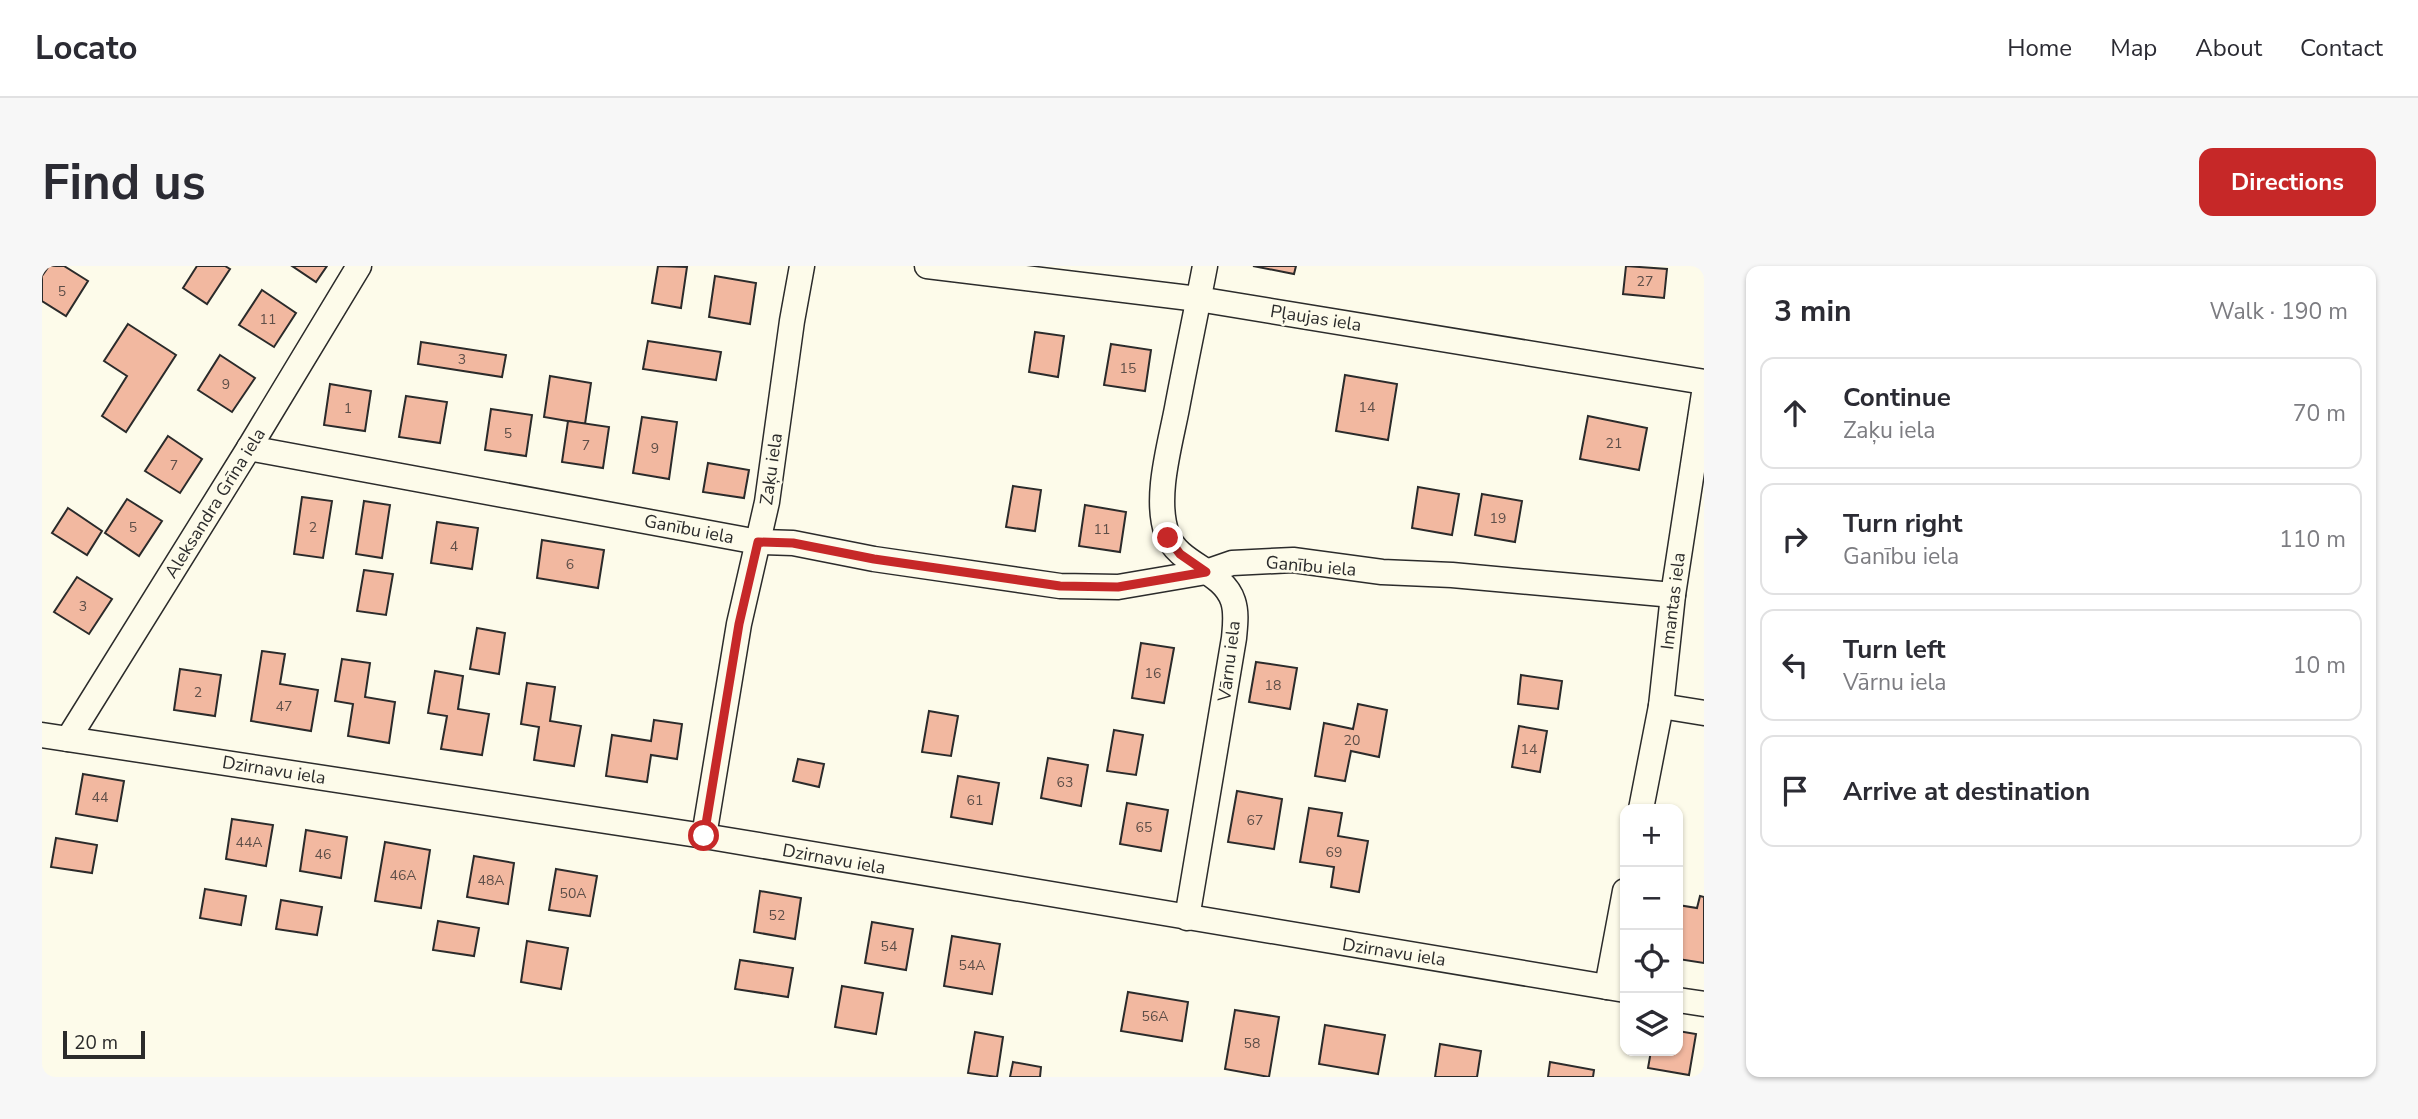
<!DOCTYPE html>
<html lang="en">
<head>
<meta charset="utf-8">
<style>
	:root { --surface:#fff; --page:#f7f7f7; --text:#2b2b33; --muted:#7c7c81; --line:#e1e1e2; --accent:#c62828 }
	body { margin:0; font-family:"Nunito Sans",sans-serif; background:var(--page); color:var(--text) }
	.controls { position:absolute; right:21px; bottom:21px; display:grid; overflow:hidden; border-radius:14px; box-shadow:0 2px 5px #0004 }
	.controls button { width:63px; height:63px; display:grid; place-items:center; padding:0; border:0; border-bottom:2px solid var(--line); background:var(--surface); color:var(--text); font:35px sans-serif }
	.scale { position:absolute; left:21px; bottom:18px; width:82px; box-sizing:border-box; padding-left:7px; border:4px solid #2b2b2b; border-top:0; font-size:19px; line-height:24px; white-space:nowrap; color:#2b2b2b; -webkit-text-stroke:5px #fdfbea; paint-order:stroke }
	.stop { position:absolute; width:21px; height:21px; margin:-16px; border:5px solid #c62828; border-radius:50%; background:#fff }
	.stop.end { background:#c62828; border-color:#fff; box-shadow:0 2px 7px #0008 }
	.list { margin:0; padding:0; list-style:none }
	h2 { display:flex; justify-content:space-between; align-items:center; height:91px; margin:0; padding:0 28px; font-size:30px }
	h2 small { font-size:23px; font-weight:400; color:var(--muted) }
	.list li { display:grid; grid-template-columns:46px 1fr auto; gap:21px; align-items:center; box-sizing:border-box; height:112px; margin:0 14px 14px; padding:0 14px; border:2px solid var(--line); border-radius:14px }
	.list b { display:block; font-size:26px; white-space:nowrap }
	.list p { margin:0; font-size:23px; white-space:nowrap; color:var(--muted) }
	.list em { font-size:23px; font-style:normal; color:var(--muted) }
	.icon { flex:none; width:38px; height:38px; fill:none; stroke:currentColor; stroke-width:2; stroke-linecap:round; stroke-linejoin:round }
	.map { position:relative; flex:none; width:1662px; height:811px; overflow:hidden; border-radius:14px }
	header { display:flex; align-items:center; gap:42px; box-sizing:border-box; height:98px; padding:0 35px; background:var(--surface); border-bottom:2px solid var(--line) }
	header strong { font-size:33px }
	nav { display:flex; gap:38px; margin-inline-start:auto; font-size:24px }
	.intro { display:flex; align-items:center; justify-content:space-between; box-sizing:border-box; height:168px; padding:0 42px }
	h1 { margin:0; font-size:49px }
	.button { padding:18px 32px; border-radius:14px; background:var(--accent); color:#fff; font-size:24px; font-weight:700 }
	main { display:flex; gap:42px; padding:0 42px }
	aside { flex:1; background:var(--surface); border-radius:14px; box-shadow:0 2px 5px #0004 }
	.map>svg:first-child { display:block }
	.building { fill:#f2b8a0; stroke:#2b2b2b; stroke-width:2 }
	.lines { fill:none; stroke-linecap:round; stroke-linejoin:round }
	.street-casing { stroke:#2b2b2b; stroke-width:27 }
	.street { stroke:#fdfbea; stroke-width:24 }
	.route { stroke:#c62828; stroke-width:9 }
	.labels { text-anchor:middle; stroke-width:5; stroke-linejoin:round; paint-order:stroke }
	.number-label { font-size:14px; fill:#5d4e48 }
	.street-label { font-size:18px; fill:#2b2b2b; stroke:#fdfbea }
</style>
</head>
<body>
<header>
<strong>Locato</strong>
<nav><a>Home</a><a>Map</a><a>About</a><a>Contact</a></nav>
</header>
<div class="intro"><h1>Find us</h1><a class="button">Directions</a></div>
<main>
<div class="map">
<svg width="1662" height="811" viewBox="0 0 1662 811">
	<rect width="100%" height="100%" fill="#fdfbea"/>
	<!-- building -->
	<g class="building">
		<polygon points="7,0 22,0 46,15 24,50 0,35 0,10"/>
		<polygon points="155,0 183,0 188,3 165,38 141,22"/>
		<polygon points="250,0 285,0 274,16"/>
		<polygon points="616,0 645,1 639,42 610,37"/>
		<polygon points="1211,0 1254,0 1252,8"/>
		<polygon points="1584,0 1625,3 1622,32 1581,28"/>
		<polygon points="673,10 714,17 708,58 667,51"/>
		<polygon points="220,24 254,47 232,81 197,59"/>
		<polygon points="86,58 134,89 84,166 60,150 85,110 62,95"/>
		<polygon points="993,66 1022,70 1016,111 987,106"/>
		<polygon points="606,75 679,86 674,114 601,103"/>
		<polygon points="379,76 464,89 460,111 376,98"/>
		<polygon points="1069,78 1109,84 1103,125 1062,119"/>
		<polygon points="178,89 213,112 190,146 156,124"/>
		<polygon points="1303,109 1355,118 1346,174 1294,165"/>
		<polygon points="508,110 549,117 543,158 502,151"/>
		<polygon points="288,118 329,125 323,165 282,159"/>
		<polygon points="364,130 405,136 398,177 357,171"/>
		<polygon points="449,143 490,149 484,190 443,184"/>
		<polygon points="1546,150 1605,162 1597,204 1538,193"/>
		<polygon points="600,151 635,156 627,213 591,207"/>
		<polygon points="526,155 567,161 561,202 520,196"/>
		<polygon points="126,170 160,193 138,227 103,205"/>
		<polygon points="666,197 707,204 702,232 661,226"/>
		<polygon points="971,220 999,224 993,265 964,261"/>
		<polygon points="1376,221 1417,228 1410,269 1370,262"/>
		<polygon points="1440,228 1480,235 1473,276 1433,269"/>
		<polygon points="260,231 290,235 281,292 252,288"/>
		<polygon points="85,233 120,255 97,290 63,267"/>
		<polygon points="322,235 348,239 340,292 314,288"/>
		<polygon points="1043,239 1084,246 1078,286 1037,280"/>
		<polygon points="26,242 60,265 45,289 10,267"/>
		<polygon points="395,256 436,262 430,303 389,297"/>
		<polygon points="500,274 562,284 556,322 495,312"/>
		<polygon points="322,304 351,308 344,349 315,345"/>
		<polygon points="35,311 70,333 47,368 12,346"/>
		<polygon points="435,362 463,367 457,408 428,403"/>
		<polygon points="1099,377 1132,382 1122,437 1090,432"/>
		<polygon points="220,385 243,388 238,418 276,424 269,465 209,455"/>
		<polygon points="300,393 328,397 323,431 353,436 347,477 306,470 311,438 293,435"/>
		<polygon points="1214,396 1255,402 1248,443 1207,436"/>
		<polygon points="138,403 179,409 173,450 132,444"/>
		<polygon points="393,405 421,410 416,443 447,448 440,489 399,483 405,450 386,447"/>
		<polygon points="1479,409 1520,415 1516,443 1476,438"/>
		<polygon points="485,417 513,421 508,455 539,460 532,500 492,494 497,461 479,458"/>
		<polygon points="1316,438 1345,444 1337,491 1309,485 1303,515 1273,510 1282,457 1311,463"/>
		<polygon points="887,445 916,450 909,490 880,486"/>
		<polygon points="612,454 640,458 635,493 609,489 605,516 564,510 570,469 609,475"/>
		<polygon points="1477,460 1505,465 1498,506 1470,501"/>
		<polygon points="1072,464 1101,469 1094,509 1065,505"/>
		<polygon points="1006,492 1046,499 1039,540 999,532"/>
		<polygon points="756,493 782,498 777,521 751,515"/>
		<polygon points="41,508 82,515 75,555 34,548"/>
		<polygon points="916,510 957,517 950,558 909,551"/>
		<polygon points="1195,525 1240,533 1232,583 1186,576"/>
		<polygon points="1085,537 1126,544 1119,585 1078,578"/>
		<polygon points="1267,542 1300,547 1296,570 1326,575 1317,626 1289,621 1292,601 1258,596"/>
		<polygon points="190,553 231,559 224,600 184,593"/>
		<polygon points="264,564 305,571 299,612 258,605"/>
		<polygon points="14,572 55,579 50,607 9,601"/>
		<polygon points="343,576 388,584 379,642 333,635"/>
		<polygon points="432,590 472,597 466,638 425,631"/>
		<polygon points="514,603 555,610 548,650 507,644"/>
		<polygon points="163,623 204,630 199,659 158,652"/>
		<polygon points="718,625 759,632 753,673 712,666"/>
		<polygon points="1658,630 1662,631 1662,697 1636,693 1636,639 1655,642"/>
		<polygon points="239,634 280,641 275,669 234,663"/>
		<polygon points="396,655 437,662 432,690 391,684"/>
		<polygon points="830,656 871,663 864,704 823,697"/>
		<polygon points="910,670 958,678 950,728 902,720"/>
		<polygon points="485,675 526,682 519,723 479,716"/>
		<polygon points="698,694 751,702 746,731 693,723"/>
		<polygon points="800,720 841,727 834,768 793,761"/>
		<polygon points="1086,726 1146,736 1140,775 1079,765"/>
		<polygon points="1193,744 1237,751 1227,811 1183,803"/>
		<polygon points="1283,759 1343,769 1336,808 1277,798"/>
		<polygon points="1636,765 1654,768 1647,809 1606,802 1609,785 1636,785"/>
		<polygon points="933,766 961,771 955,811 926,807"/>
		<polygon points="1398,778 1439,785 1435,811 1393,811"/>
		<polygon points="971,796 999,801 998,811 968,811"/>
		<polygon points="1508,796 1552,804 1551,811 1506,811"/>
	</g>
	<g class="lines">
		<defs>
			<g id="street">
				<polyline points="885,0 1156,33 1662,116"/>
				<polyline points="207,182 716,276 751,277 832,293 1018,320 1076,321 1164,306 1190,297 1251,294 1340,306 1410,309 1631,329"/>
				<polyline points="1619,440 1662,447"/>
				<polyline points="0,469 662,570 1583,724"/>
				<polyline points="26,473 207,182 317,0"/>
				<polyline points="1599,543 1619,440 1631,329 1662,127"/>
				<polyline points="662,570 697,358 725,236 750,55 760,0"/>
				<path d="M1145 652 1192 372C1193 360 1195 347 1191 335 1181 304 1136 299 1125 268 1112 232 1128 179 1135 142 1144 94 1154 47 1163 0"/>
				<polyline points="1565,721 1583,625"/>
				<polyline points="1636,734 1662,738"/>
			</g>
		</defs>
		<!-- street casing -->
		<use href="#street" class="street-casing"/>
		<!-- street -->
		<use href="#street" class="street"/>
	</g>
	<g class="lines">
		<!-- route -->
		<polyline class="route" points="662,570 697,358 716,276 751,277 832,293 1018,320 1076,321 1164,306 1138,288 1126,272"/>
	</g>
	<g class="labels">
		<!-- number labels -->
		<g class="number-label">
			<text x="1603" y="20">27</text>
			<text x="20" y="30">5</text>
			<text x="226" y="58">11</text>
			<text x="420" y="98">3</text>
			<text x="1086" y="107">15</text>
			<text x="184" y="123">9</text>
			<text x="1325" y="146">14</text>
			<text x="306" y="147">1</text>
			<text x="466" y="172">5</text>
			<text x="1572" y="182">21</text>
			<text x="544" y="184">7</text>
			<text x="613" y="187">9</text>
			<text x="132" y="204">7</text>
			<text x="1456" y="257">19</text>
			<text x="91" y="266">5</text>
			<text x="271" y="266">2</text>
			<text x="1060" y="268">11</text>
			<text x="412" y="285">4</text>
			<text x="528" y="303">6</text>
			<text x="41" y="345">3</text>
			<text x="1111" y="412">16</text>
			<text x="1231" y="424">18</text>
			<text x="156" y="431">2</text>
			<text x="242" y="445">47</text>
			<text x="1310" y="479">20</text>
			<text x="1487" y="488">14</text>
			<text x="1023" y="521">63</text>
			<text x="58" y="536">44</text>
			<text x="933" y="539">61</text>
			<text x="1213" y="559">67</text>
			<text x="1102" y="566">65</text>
			<text x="207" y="581">44A</text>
			<text x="1292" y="591">69</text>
			<text x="281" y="593">46</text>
			<text x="361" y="614">46A</text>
			<text x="449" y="619">48A</text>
			<text x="531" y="632">50A</text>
			<text x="735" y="654">52</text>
			<text x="847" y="685">54</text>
			<text x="930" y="704">54A</text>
			<text x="1113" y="755">56A</text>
			<text x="1210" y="782">58</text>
		</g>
		<!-- street labels -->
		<g class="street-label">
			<text transform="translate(1274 52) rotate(9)" y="6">Pļaujas iela</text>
			<text transform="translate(729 203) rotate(-82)" y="6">Zaķu iela</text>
			<text transform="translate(173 237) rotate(-58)" y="6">Aleksandra Grīna iela</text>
			<text transform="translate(647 263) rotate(11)" y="6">Ganību iela</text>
			<text transform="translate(1269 300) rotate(5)" y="6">Ganību iela</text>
			<text transform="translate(1631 335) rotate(-83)" y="6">Imantas iela</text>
			<text transform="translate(1187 395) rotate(-83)" y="6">Vārnu iela</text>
			<text transform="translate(232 504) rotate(9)" y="6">Dzirnavu iela</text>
			<text transform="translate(792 593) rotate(10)" y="6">Dzirnavu iela</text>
			<text transform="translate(1352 686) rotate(9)" y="6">Dzirnavu iela</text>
		</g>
	</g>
</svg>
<div class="controls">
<button>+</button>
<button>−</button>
<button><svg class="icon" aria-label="locate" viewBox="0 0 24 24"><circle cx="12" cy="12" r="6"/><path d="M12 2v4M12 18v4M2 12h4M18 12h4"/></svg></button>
<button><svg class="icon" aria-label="layers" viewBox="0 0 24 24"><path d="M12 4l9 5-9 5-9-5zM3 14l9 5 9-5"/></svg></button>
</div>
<div class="scale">20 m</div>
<div class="stop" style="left:662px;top:570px"></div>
<div class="stop end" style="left:1126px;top:272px"></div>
</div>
<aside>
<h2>3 min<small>Walk · 190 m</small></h2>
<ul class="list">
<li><svg class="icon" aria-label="ahead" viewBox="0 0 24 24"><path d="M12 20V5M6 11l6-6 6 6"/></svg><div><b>Continue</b><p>Zaķu iela</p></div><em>70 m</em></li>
<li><svg class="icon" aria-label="right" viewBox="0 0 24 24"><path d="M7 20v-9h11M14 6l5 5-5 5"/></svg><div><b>Turn right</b><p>Ganību iela</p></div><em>110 m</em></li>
<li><svg class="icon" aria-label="left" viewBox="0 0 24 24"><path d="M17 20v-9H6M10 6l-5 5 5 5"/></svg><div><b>Turn left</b><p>Vārnu iela</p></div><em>10 m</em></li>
<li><svg class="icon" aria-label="arrive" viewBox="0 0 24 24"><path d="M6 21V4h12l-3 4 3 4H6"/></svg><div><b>Arrive at destination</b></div></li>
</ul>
</aside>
</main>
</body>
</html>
